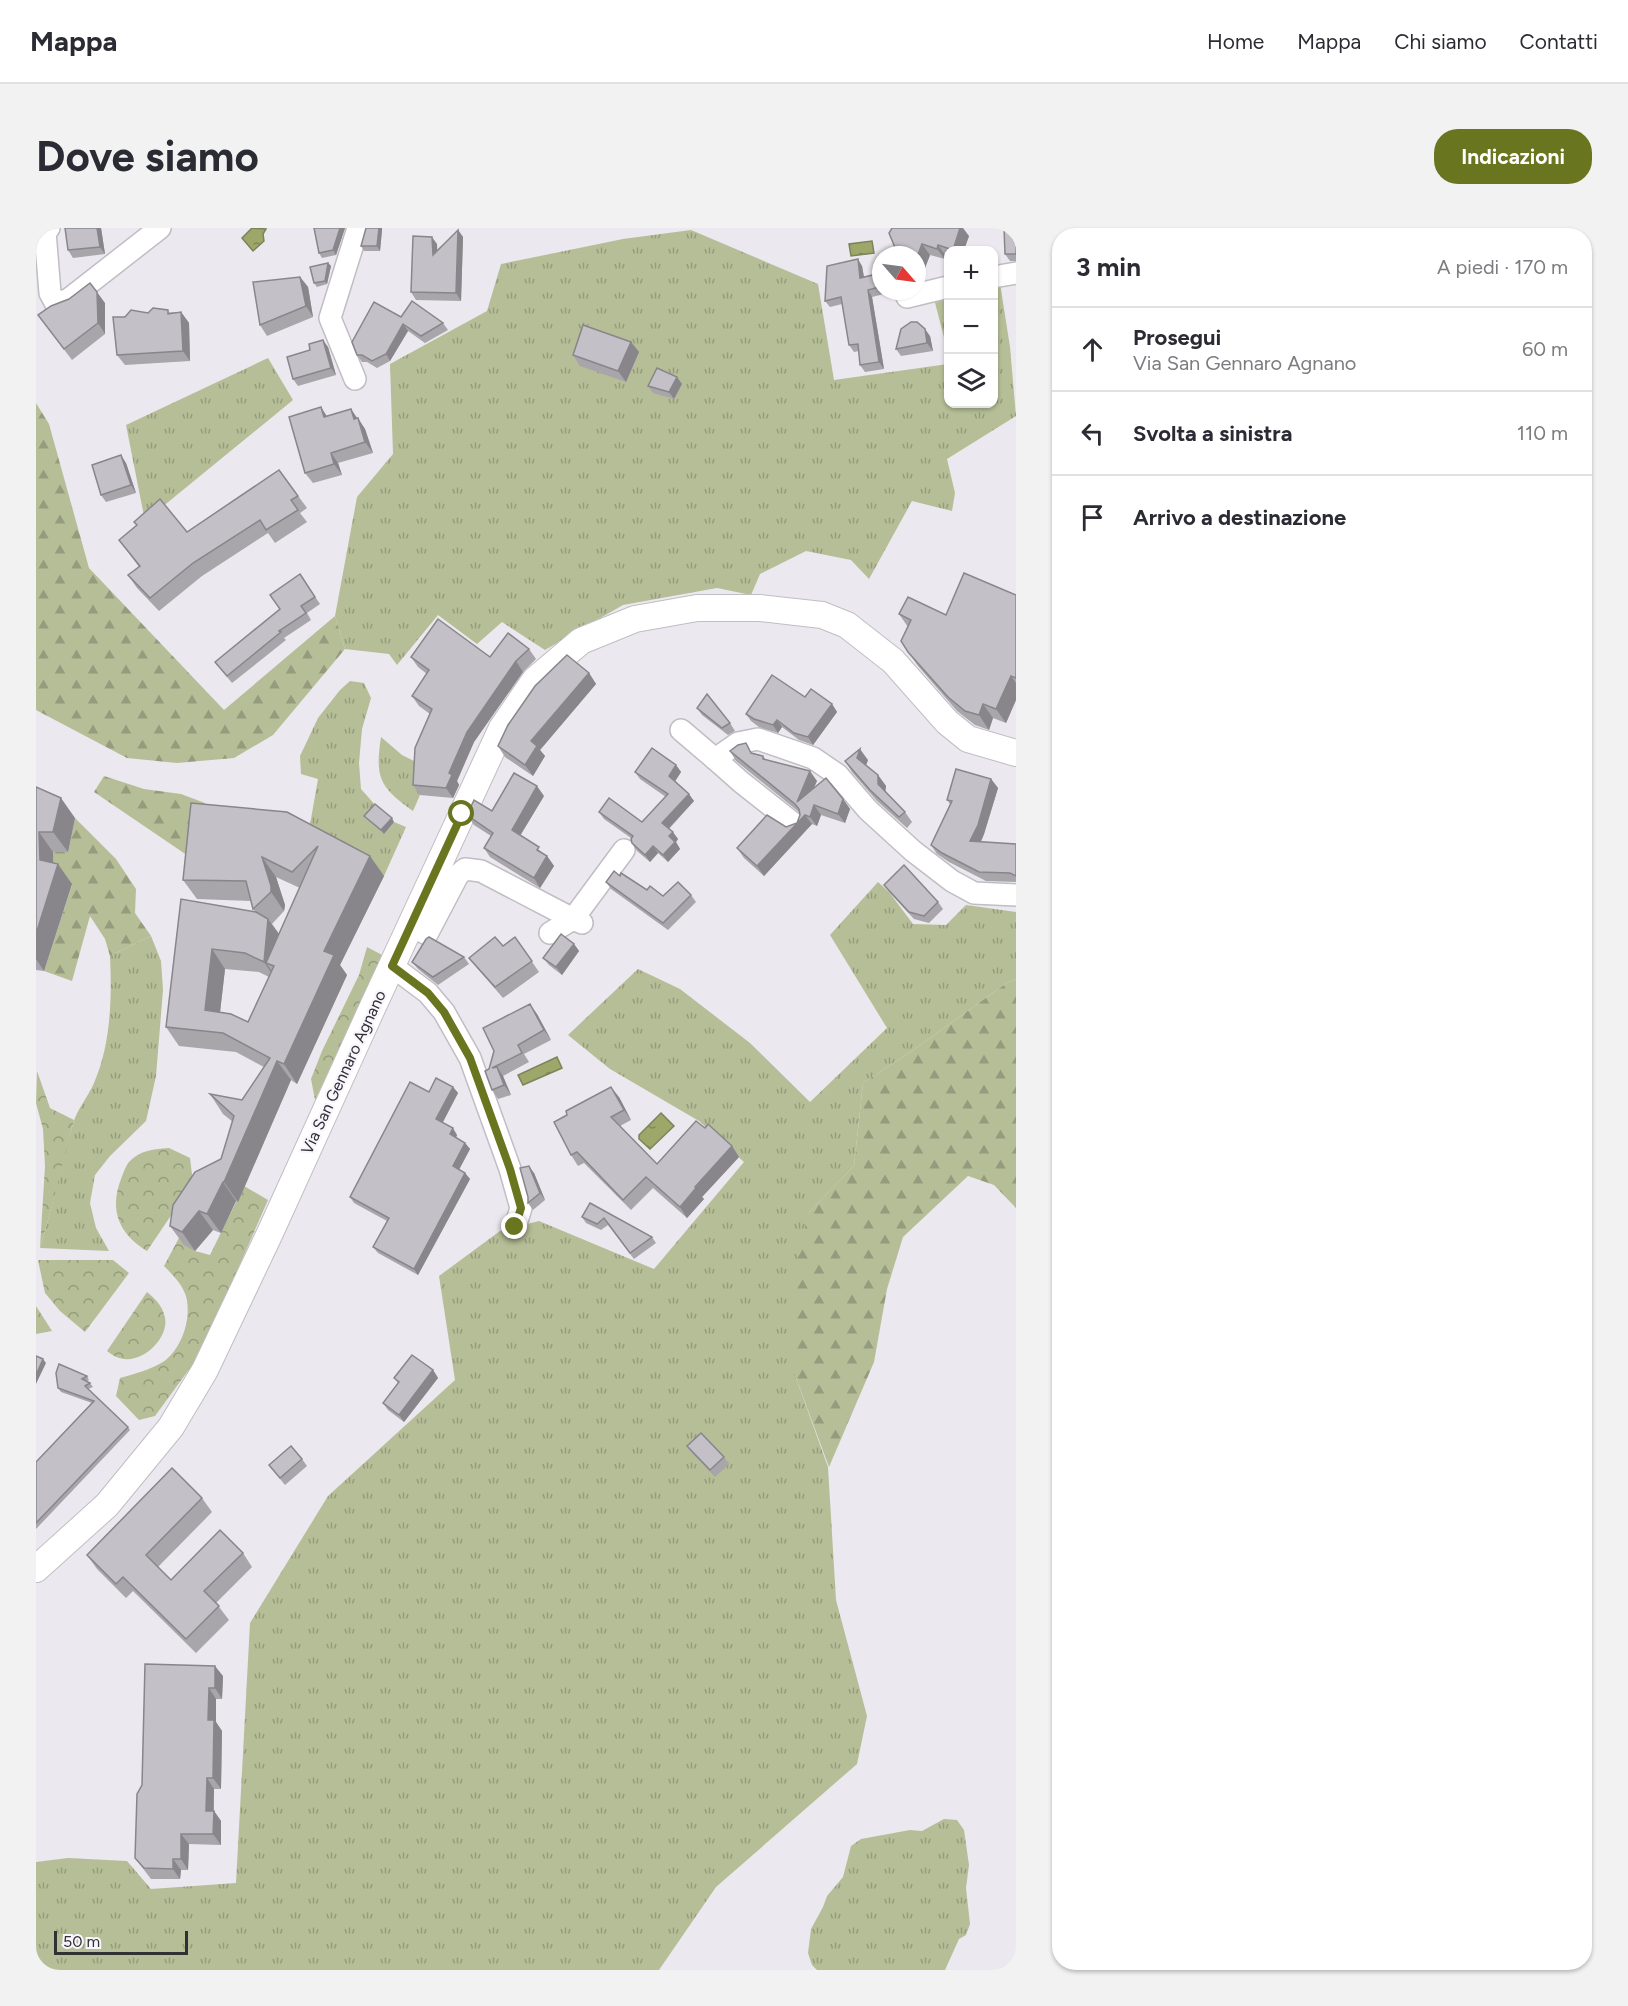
<!DOCTYPE html>
<html lang="it">
<head>
<meta charset="utf-8">
<style>
	:root { --surface:#fff; --page:#f2f2f3; --text:#2b2b33; --muted:#7c7c81; --line:#e1e1e2; --accent:#6a7520 }
	body { margin:0; font-family:Figtree,sans-serif; background:var(--page); color:var(--text) }
	.controls { position:absolute; right:18px; top:18px; display:grid; overflow:hidden; border-radius:12px; box-shadow:0 2px 4px #0004 }
	.controls button { width:54px; height:54px; display:grid; place-items:center; padding:0; border:0; border-bottom:2px solid var(--line); background:var(--surface); color:var(--text); font:30px sans-serif }
	.compass { position:absolute; left:836px; top:18px; width:54px; height:54px; border-radius:50%; background:var(--surface); box-shadow:0 2px 4px #0004; rotate:118deg }
	.scale { position:absolute; left:18px; bottom:15px; width:134px; box-sizing:border-box; padding-left:6px; border:3px solid #313033; border-top:0; font-size:16px; line-height:21px; white-space:nowrap; color:#313033; -webkit-text-stroke:4px #f9f5fd; paint-order:stroke }
	.stop { position:absolute; width:18px; height:18px; margin:-14px; border:4px solid #6a7520; border-radius:50%; background:#fff }
	.stop.end { background:#6a7520; border-color:#fff; box-shadow:0 2px 6px #0008 }
	.list { margin:0; padding:0; list-style:none }
	h2 { display:flex; justify-content:space-between; align-items:center; height:78px; margin:0; padding:0 24px; font-size:26px }
	h2 small { font-size:20px; font-weight:400; color:var(--muted) }
	.list li { display:grid; grid-template-columns:39px 1fr auto; gap:18px; align-items:center; box-sizing:border-box; height:84px; padding:0 24px; border-top:2px solid var(--line) }
	.list b { display:block; font-size:22px; white-space:nowrap }
	.list p { margin:0; font-size:20px; white-space:nowrap; color:var(--muted) }
	.list em { font-size:20px; font-style:normal; color:var(--muted) }
	.icon { flex:none; width:33px; height:33px; fill:none; stroke:currentColor; stroke-width:2; stroke-linecap:round; stroke-linejoin:round }
	.map { position:relative; flex:none; width:980px; height:1742px; overflow:hidden; border-radius:24px }
	header { display:flex; align-items:center; gap:36px; box-sizing:border-box; height:84px; padding:0 30px; background:var(--surface); border-bottom:2px solid var(--line) }
	header strong { font-size:28px }
	nav { display:flex; gap:33px; margin-inline-start:auto; font-size:21px }
	.intro { display:flex; align-items:center; justify-content:space-between; box-sizing:border-box; height:144px; padding:0 36px }
	h1 { margin:0; font-size:42px }
	.button { padding:15px 27px; border-radius:24px; background:var(--accent); color:#fff; font-size:21px; font-weight:700 }
	main { display:flex; gap:36px; padding:0 36px }
	aside { flex:1; background:var(--surface); border-radius:24px; box-shadow:0 2px 4px #0004 }
	.map>svg:first-child { display:block }
	.grass { fill:url(#grass-tufts) }
	.forest { fill:url(#forest-firs) }
	.park { fill:url(#park-crowns) }
	.water { fill:url(#water-ripples); stroke:#7c8359; stroke-width:1.5 }
	.lines { fill:none; stroke-linecap:round; stroke-linejoin:round }
	.minor-casing { stroke:#c1bdc4; stroke-width:24 }
	.major-casing { stroke:#c1bdc4; stroke-width:28 }
	.minor { stroke:#fff; stroke-width:21 }
	.major { stroke:#fff; stroke-width:26 }
	.wall { fill:#a8a5ab; fill-rule:evenodd }
	.shaded-wall { fill:#88868b }
	.building { fill:#c3c0c7; stroke:#88868b; stroke-width:1.5 }
	.route { stroke:#6a7520; stroke-width:8 }
	.labels { text-anchor:middle; stroke-width:4.5; stroke-linejoin:round; paint-order:stroke }
	.street-label { font-size:16px; fill:#313033; stroke:#f9f5fd }
</style>
</head>
<body>
<header>
<strong>Mappa</strong>
<nav><a>Home</a><a>Mappa</a><a>Chi siamo</a><a>Contatti</a></nav>
</header>
<div class="intro"><h1>Dove siamo</h1><a class="button">Indicazioni</a></div>
<main>
<div class="map">
<svg width="980" height="1742" viewBox="0 0 980 1742">
	<defs>
		<pattern id="grass-tufts" width="24" height="20" patternUnits="userSpaceOnUse" patternTransform="scale(1.5)"><rect width="24" height="20" fill="#b6be97"/><path d="M3 7l-1-3M5 7V3M7 7l1-3M15 17l-1-3M17 17v-4M19 17l1-3" fill="none" stroke="#959b7c"/></pattern>
		<pattern id="forest-firs" width="22" height="20" patternUnits="userSpaceOnUse" patternTransform="scale(1.5)"><rect width="22" height="20" fill="#b6be97"/><path d="M5 1l3.5 6h-7zM16 11l3.5 6h-7z" fill="#959b7c"/></pattern>
		<pattern id="park-crowns" width="20" height="18" patternUnits="userSpaceOnUse" patternTransform="scale(1.5)"><rect width="20" height="18" fill="#b6be97"/><path d="M2 6a3 3 0 1 1 6 0M12 15a3 3 0 1 1 6 0" fill="none" stroke="#959b7c"/></pattern>
		<pattern id="water-ripples" width="26" height="14" patternUnits="userSpaceOnUse" patternTransform="scale(1.5)"><rect width="26" height="14" fill="#9ca769"/><path d="M2 4q2-2 4 0t4 0M15 11q2-2 4 0t4 0" fill="none" stroke="#808857"/></pattern>
	</defs>
	<rect width="100%" height="100%" fill="#ebe8ef"/>
	<!-- grass -->
	<g class="grass">
		<polygon points="655,2 782,56 798,152 912,136 912,176 957,176 958,55 964,55 974,119 980,188 911,231 919,265 916,283 876,273 833,351 815,332 770,323 724,346 715,367 681,360 587,377 509,422 466,394 441,416 402,387 361,437 353,426 309,421 299,388 321,269 357,226 354,136 451,83 465,36 587,11"/>
		<polygon points="912,61 912,125 896,63"/>
		<polygon points="232,130 257,172 109,293 90,197"/>
		<polygon points="314,453 328,455 335,470 326,501 323,535 325,561 341,579 348,606 358,594 370,599 348,648 272,608 282,551 265,546 264,528 282,490 304,462"/>
		<path d="M345 509 366 527 386 537 384 567 377 583C343 559 339 549 345 509Z"/>
		<polygon points="842,654 853,664 877,696 910,697 930,677 980,684 980,751 972,754 876,823 827,855 818,938 773,984 759,1147 792,1239 800,1372 831,1488 821,1536 680,1659 623,1742 0,1742 0,1634 32,1630 91,1633 115,1661 200,1655 214,1395 292,1268 419,1152 403,1048 464,1003 503,993 618,1041 708,934 663,893 574,841 532,807 602,741 644,761 714,815 774,874 851,800 794,707"/>
		<path d="M115 708 125 733 127 762 120 848 110 893 74 928 59 947 54 975 60 1000 73 1023 4 1020C17 979 24 937 37 896 41 881 52 869 58 855 75 816 76 769 74 728Z"/>
		<polygon points="908,1591 921,1592 928,1602 933,1637 930,1660 934,1696 930,1707 923,1711 909,1742 781,1742 776,1737 772,1725 775,1701 787,1679 791,1668 807,1649 815,1618 825,1611 874,1602 886,1603"/>
	</g>
	<!-- forest -->
	<g class="forest">
		<polygon points="0,175 13,196 53,340 188,482 299,388 309,421 237,507 198,530 141,535 91,530 0,482"/>
		<polygon points="68,548 108,561 145,566 169,575 164,636 58,564"/>
		<polygon points="39,590 80,631 100,661 99,685 115,708 74,728 69,711 54,688 36,753 8,743 36,657 18,652 17,624 32,624"/>
		<polygon points="980,751 980,980 958,957 932,948 867,1009 851,1061 838,1134 793,1239 759,1147 755,1053 773,984 818,938 827,855 876,823 972,754"/>
	</g>
	<!-- park -->
	<g class="park">
		<polygon points="331,719 348,728 279,872 275,851 286,823 323,747"/>
		<path d="M1 843 14 880 38 892C26 935 17 978 4 1020L9 938 7 901 0 875Z"/>
		<path d="M133 920 154 930 157 955 111 1023C83 1006 73 982 85 951 87 946 90 937 93 934 104 922 118 921 133 920Z"/>
		<path d="M208 958 232 972 181 1089 157 1136 119 1188 103 1192 80 1168 84 1150C98 1146 114 1142 127 1134 146 1121 156 1090 150 1068 146 1056 137 1047 128 1038L144 1008 159 1023 174 1027Z"/>
		<polygon points="2,1032 77,1032 93,1045 49,1104 24,1083 9,1065"/>
		<path d="M111 1064C118 1070 125 1076 128 1086 136 1107 109 1134 88 1131 81 1130 76 1127 71 1123Z"/>
		<polygon points="0,1078 16,1103 0,1106"/>
	</g>
	<!-- water -->
	<g class="water">
		<polygon points="216,0 230,1 227,6 228,13 217,23 206,10"/>
		<polygon points="836,13 838,25 815,28 813,16"/>
		<polygon points="521,829 526,840 487,857 482,847"/>
		<polygon points="625,885 638,898 614,921 603,911 603,907"/>
	</g>
	<g class="lines">
		<defs>
			<g id="minor">
				<polyline points="13,0 9,4 14,65 20,76 33,71 124,0"/>
				<polyline points="957,49 980,45"/>
				<polyline points="871,69 912,59"/>
				<polyline points="319,151 294,90 322,0"/>
				<polyline points="645,502 679,531"/>
				<polyline points="758,596 705,554 679,531 702,515 722,511 777,530 802,547 832,582 877,623 916,653 938,665 980,667"/>
				<polyline points="375,698 391,706 422,647 429,641 445,643 537,691 588,622"/>
				<polyline points="514,705 537,691 546,695"/>
				<polyline points="356,738 392,765 408,784 434,830 474,941 485,980 479,999"/>
			</g>
			<polyline id="major" points="0,1341 71,1277 135,1199 169,1142 234,1005 333,787 466,500 499,452 545,413 599,391 661,380 724,380 786,387 811,397 857,433 911,494 932,511 980,525"/>
		</defs>
		<!-- minor casing -->
		<use href="#minor" class="minor-casing"/>
		<!-- major casing -->
		<use href="#major" class="major-casing"/>
		<!-- minor -->
		<use href="#minor" class="minor"/>
		<!-- major -->
		<use href="#major" class="major"/>
	</g>
	<!-- wall -->
	<g class="wall">
		<polygon points="65,0 69,26 37,30 32,22"/>
		<polygon points="278,0 309,0 300,27 286,30 283,25"/>
		<polygon points="980,0 980,33 974,33 969,26"/>
		<polygon points="346,2 344,23 328,23 325,18"/>
		<polygon points="422,2 427,9 425,73 380,72 375,64 401,16 401,22"/>
		<polygon points="853,5 933,8 928,22 912,22 912,29 910,28 909,31 894,27 889,40 881,42 881,27"/>
		<polygon points="292,35 295,38 291,56 281,59 278,55"/>
		<polygon points="826,38 828,49 845,52 845,63 847,63 848,66 836,69 848,141 829,144 824,137 823,123 818,124 813,117 806,76 794,79 789,73"/>
		<polygon points="264,49 272,59 277,89 231,108 224,97"/>
		<polygon points="69,75 69,106 36,132 2,87"/>
		<polygon points="145,84 153,95 154,133 89,137 81,127 89,89 112,85"/>
		<polygon points="365,89 407,95 412,102 389,115 372,103 354,133 341,140 331,134 326,134 321,127"/>
		<polygon points="894,108 897,123 865,128 860,121"/>
		<polygon points="595,114 603,124 590,154 544,138 537,127"/>
		<polygon points="292,119 300,147 262,158 257,151"/>
		<polygon points="646,156 638,171 617,165 612,158"/>
		<polygon points="315,181 329,201 337,225 302,235 306,247 277,255 269,245 291,188"/>
		<polygon points="90,235 100,265 70,274 65,267"/>
		<polygon points="243,242 271,280 264,285 271,294 239,315 232,305 166,348 123,383 101,360 92,347 103,339 83,312 151,304"/>
		<polygon points="264,346 284,376 271,385 275,392 248,410 250,412 196,455 179,434 244,381"/>
		<polygon points="980,367 980,472 970,495 957,490 953,502 939,497 921,483 882,438 872,424 872,399 863,386 910,387"/>
		<polygon points="493,421 500,431 487,444 438,514 421,553 423,557 417,570 384,567 377,557 394,486 383,478 376,468 391,446 382,439 375,429 454,429"/>
		<polygon points="553,445 560,456 504,522 509,528 497,548 469,529 462,518"/>
		<polygon points="769,469 796,476 801,484 777,517 763,512 746,499 742,505 723,499 715,493 710,486"/>
		<polygon points="661,480 694,495 699,503 692,507 666,487"/>
		<polygon points="694,523 717,525 727,528 730,532 781,553 778,559 807,571 814,581 809,595 785,587 781,598 776,596 728,648 708,630 701,620 761,595 764,587 763,584 700,533"/>
		<polygon points="832,532 830,537 842,547 850,558 849,564 869,584 876,594 871,600 841,573 816,544 809,533"/>
		<polygon points="640,537 645,544 639,553 658,573 633,601 642,611 640,614 644,621 632,634 622,625 614,634 601,623 596,615 595,610 568,591 563,584 606,594 630,569 604,551 599,544"/>
		<polygon points="955,551 962,560 948,606 945,614 980,616 980,654 950,653 913,634 901,626 895,617 914,576 911,572"/>
		<polygon points="0,559 39,590 32,624 17,624 17,635 36,656 8,743 0,742"/>
		<polygon points="508,568 484,608 511,628 518,638 504,660 454,629 448,620 455,608 438,597 431,587 456,583"/>
		<path d="M155 575 334 628 348 648 304 737 311 747 261 856 255 852 202 974 200 973 185 1005 177 1002 159 1023 148 1017 134 998 185 931 197 894 187 886 174 866 206 872 228 839 200 824 143 818 130 799 145 671 220 685 217 681 215 673 161 671 147 652ZM240 649 264 660 243 706 236 696 248 683 249 677ZM189 741 223 744 233 749 212 794 184 784Z"/>
		<polygon points="328,588 358,594 348,606 331,591"/>
		<polygon points="584,648 611,662 627,668 655,667 660,674 632,702 575,661 570,654"/>
		<polygon points="848,657 902,674 907,681 893,695 878,691 853,664"/>
		<polygon points="479,709 503,744 467,770 441,740 433,730 467,718"/>
		<polygon points="538,716 543,723 526,747 513,737 507,730"/>
		<polygon points="428,729 433,736 402,757 382,741 376,734"/>
		<polygon points="501,786 515,812 488,826 493,834 467,848 475,867 462,871 456,862 453,841"/>
		<polygon points="417,859 422,865 406,895 421,907 420,910 429,915 434,921 423,942 429,945 434,951 382,1047 342,1025 337,1019 351,993 318,975 314,969 393,864"/>
		<polygon points="583,869 595,892 584,898 621,936 669,900 696,918 703,929 666,969 668,971 651,990 617,960 595,982 548,935 542,938 535,927"/>
		<polygon points="498,945 509,972 497,982 492,975 492,969"/>
		<polygon points="554,975 616,1009 620,1015 598,1031 572,997 565,1002 550,995 546,989"/>
		<polygon points="397,1142 402,1150 368,1194 352,1182 347,1175 362,1155 358,1150"/>
		<polygon points="51,1148 53,1152 51,1153 54,1155 57,1159 52,1161 92,1199 94,1202 0,1301 0,1234 56,1175 25,1164 22,1160"/>
		<polygon points="651,1218 688,1229 693,1236 679,1249 656,1225"/>
		<polygon points="266,1231 271,1238 249,1257 233,1237"/>
		<polygon points="166,1270 176,1284 122,1339 135,1352 207,1325 216,1339 180,1375 193,1392 160,1425 97,1363 90,1370 61,1341 51,1327"/>
		<polygon points="109,1436 187,1448 186,1471 180,1471 180,1494 186,1503 185,1561 178,1561 178,1583 185,1593 185,1617 153,1616 152,1642 145,1642 144,1651 115,1651 99,1630 106,1557"/>
	</g>
	<!-- shaded-wall -->
	<g class="shaded-wall">
		<polygon points="61,0 65,0 69,26 64,19"/>
		<polygon points="304,0 309,0 300,27 297,22"/>
		<polygon points="343,0 346,0 346,2 344,23 341,18"/>
		<polygon points="921,0 927,0 933,8 928,22 917,22"/>
		<polygon points="422,2 427,9 425,73 420,65"/>
		<polygon points="396,9 401,16 402,34 397,27"/>
		<polygon points="886,16 894,27 889,40 882,29"/>
		<polygon points="902,17 910,28 909,31 901,21"/>
		<polygon points="822,31 826,38 829,56 824,50"/>
		<polygon points="292,35 295,38 291,56 289,53"/>
		<polygon points="841,46 845,52 845,63 843,59"/>
		<polygon points="264,49 272,59 277,89 270,78"/>
		<polygon points="832,62 836,69 848,141 843,134"/>
		<polygon points="61,64 69,75 69,106 62,95"/>
		<polygon points="145,84 153,95 154,133 147,123"/>
		<polygon points="367,96 372,103 354,133 350,126"/>
		<polygon points="889,101 894,108 897,123 891,115"/>
		<polygon points="287,112 292,119 300,147 295,140"/>
		<polygon points="595,114 603,124 590,154 582,143"/>
		<polygon points="641,149 646,156 638,171 633,164"/>
		<polygon points="285,179 292,190 288,189"/>
		<polygon points="315,181 322,192 318,191"/>
		<polygon points="322,190 329,201 337,225 329,214"/>
		<polygon points="295,225 302,235 306,247 298,236"/>
		<polygon points="85,227 90,235 100,265 95,257"/>
		<polygon points="480,433 487,444 438,514 421,553 423,557 417,570 410,560 413,545 431,504"/>
		<polygon points="553,445 560,456 504,522 509,528 497,548 489,537 495,513"/>
		<polygon points="975,448 980,455 980,472 970,495 960,481"/>
		<polygon points="796,476 801,484 777,517 772,509"/>
		<polygon points="947,476 957,490 953,502 943,487"/>
		<polygon points="741,492 746,499 742,505 737,497"/>
		<polygon points="824,521 832,532 829,540 821,530"/>
		<polygon points="640,537 645,544 638,555 633,548"/>
		<polygon points="774,543 781,553 768,583 761,574"/>
		<polygon points="842,547 850,558 849,566 842,556"/>
		<polygon points="955,551 962,560 948,606 941,622 934,613"/>
		<polygon points="501,558 508,568 482,611 476,602"/>
		<polygon points="653,566 658,573 631,602 626,595"/>
		<polygon points="25,570 39,590 32,624 17,604"/>
		<polygon points="807,571 814,581 809,595 802,586"/>
		<polygon points="778,577 785,587 781,598 774,589"/>
		<polygon points="769,587 776,596 728,648 721,638"/>
		<polygon points="356,590 358,594 348,606 345,602"/>
		<polygon points="3,604 17,624 18,649 22,636 36,656 8,743 0,731 0,706 4,632"/>
		<polygon points="637,604 642,611 640,614 644,621 632,634 627,627 633,608"/>
		<polygon points="617,618 622,625 614,634 609,627"/>
		<polygon points="334,628 348,648 304,737 311,747 261,856 248,836 288,723"/>
		<polygon points="511,628 518,638 504,660 498,650"/>
		<polygon points="226,629 240,649 249,677 248,683 235,664"/>
		<polygon points="232,691 246,710 238,738 230,735 242,751 241,753 228,734"/>
		<polygon points="538,716 543,723 526,747 520,739"/>
		<polygon points="176,721 189,741 182,802 169,782"/>
		<polygon points="494,776 501,786 515,812 508,802"/>
		<polygon points="241,833 255,852 202,974 188,954"/>
		<polygon points="461,839 467,848 475,867 468,857"/>
		<polygon points="417,859 422,865 405,898 400,891"/>
		<polygon points="575,859 583,869 595,892 588,882"/>
		<polygon points="417,900 421,907 418,913 414,906"/>
		<polygon points="429,915 434,921 421,945 417,938"/>
		<polygon points="696,918 703,929 666,969 668,971 651,990 644,979 659,959"/>
		<polygon points="493,938 498,945 509,972 504,965"/>
		<polygon points="429,945 434,951 382,1047 378,1041"/>
		<polygon points="187,954 200,973 185,1005 171,986"/>
		<polygon points="163,983 177,1002 159,1023 146,1004"/>
		<polygon points="7,1131 10,1135 0,1156 0,1147"/>
		<polygon points="397,1142 402,1150 368,1194 363,1187"/>
		<polygon points="179,1438 187,1448 186,1471 179,1460"/>
		<polygon points="173,1460 180,1471 180,1494 186,1503 185,1561 177,1550 172,1492"/>
		<polygon points="171,1550 178,1561 177,1593 170,1583"/>
		<polygon points="178,1583 185,1593 185,1617 177,1606"/>
		<polygon points="145,1606 153,1616 152,1642 145,1631"/>
		<polygon points="137,1631 145,1642 144,1651 137,1641"/>
	</g>
	<!-- building -->
	<g class="building">
		<polygon points="29,0 61,0 64,19 32,22"/>
		<polygon points="278,0 304,0 297,22 283,25"/>
		<polygon points="330,0 343,0 341,18 325,18"/>
		<polygon points="856,0 924,0 917,22 902,17 901,21 886,16 881,29 881,27 862,27 853,5"/>
		<polygon points="968,0 980,0 980,26 969,26"/>
		<polygon points="422,2 420,65 375,64 377,8 396,9 397,27"/>
		<polygon points="822,31 824,50 841,46 843,59 832,62 843,134 824,137 822,116 813,117 805,69 789,73 791,38"/>
		<polygon points="292,35 289,53 278,55 274,39"/>
		<polygon points="264,49 270,78 224,97 217,54"/>
		<polygon points="54,55 61,64 62,95 28,121 2,87 15,78 33,71"/>
		<polygon points="376,73 407,95 385,108 367,96 350,126 336,133 326,127 321,127 316,114 338,74 365,89"/>
		<polygon points="117,80 132,82 132,86 145,84 147,123 81,127 77,89 89,89 95,82 112,85"/>
		<polygon points="875,94 881,94 889,101 891,115 860,121 865,101"/>
		<polygon points="547,97 595,114 582,143 537,127"/>
		<polygon points="287,112 295,140 257,151 251,129 274,122 273,116"/>
		<polygon points="621,140 641,149 633,164 612,158"/>
		<polygon points="285,179 288,189 315,181 318,191 322,190 329,214 295,225 298,236 269,245 253,189"/>
		<polygon points="85,227 95,257 65,267 56,237"/>
		<polygon points="243,242 262,268 255,272 262,282 230,302 224,292 157,335 114,370 92,347 104,338 83,312 101,297 98,294 124,271 151,304"/>
		<polygon points="928,345 980,367 980,450 975,448 960,481 947,476 943,487 929,483 912,469 872,424 865,413 875,392 863,386 872,369 910,387"/>
		<polygon points="264,346 279,369 265,378 270,385 243,403 245,404 191,448 179,434 244,381 234,367"/>
		<polygon points="402,391 454,429 472,405 493,421 480,433 431,504 413,545 416,547 410,560 377,557 379,520 396,481 376,468 393,442 375,429"/>
		<polygon points="531,427 553,445 495,513 501,518 489,537 462,518 472,497 499,458"/>
		<polygon points="736,447 769,469 775,461 796,476 772,509 758,505 741,492 737,497 718,491 710,486"/>
		<polygon points="671,466 694,495 686,500 661,480"/>
		<polygon points="710,515 715,525 727,528 727,531 774,543 761,574 790,550 807,571 802,586 778,577 774,589 769,587 721,638 701,620 731,587 750,599 761,595 764,587 763,581 759,576 694,523 702,517"/>
		<polygon points="616,520 640,537 633,548 653,566 626,595 637,604 633,608 639,614 627,627 617,618 609,627 596,615 595,611 597,608 563,584 573,570 606,594 632,566 599,544"/>
		<polygon points="824,521 821,530 842,547 842,556 869,584 863,589 834,562 809,533"/>
		<polygon points="920,541 955,551 942,597 934,613 980,616 980,648 974,645 943,644 906,625 895,617 916,573 911,572"/>
		<polygon points="478,545 501,558 476,602 503,619 501,622 511,628 498,650 448,620 457,605 431,587 438,572 456,583"/>
		<polygon points="0,559 25,570 17,604 3,604 4,632 22,636 0,706"/>
		<polygon points="155,575 251,584 334,628 288,723 298,727 248,836 241,833 188,954 187,954 171,986 163,983 146,1004 134,998 137,977 159,944 185,931 198,888 174,866 206,872 234,830 187,805 130,799 145,671 220,684 232,691 228,734 209,725 176,721 169,782 195,786 212,794 238,738 230,735 282,618 256,644 226,629 235,658 235,664 217,681 210,653 147,652"/>
		<polygon points="339,576 356,590 345,602 328,588"/>
		<polygon points="868,637 902,674 888,688 873,684 848,657"/>
		<polygon points="578,643 584,648 585,645 611,662 614,658 627,668 642,654 655,667 627,695 570,654"/>
		<polygon points="525,706 538,716 520,739 507,730"/>
		<polygon points="393,709 428,729 397,749 376,734 390,711"/>
		<polygon points="459,709 467,718 479,709 496,733 459,759 433,730"/>
		<polygon points="494,776 508,802 482,817 486,825 456,840 461,839 468,857 456,862 449,843 453,841 458,823 447,800"/>
		<polygon points="400,850 417,859 400,891 417,900 414,906 429,915 417,938 429,945 378,1041 337,1019 353,990 314,969 374,854 393,864"/>
		<polygon points="575,859 588,882 575,889 621,936 660,893 669,900 672,896 696,918 659,959 660,960 644,979 610,949 587,972 541,924 535,927 518,894 531,887 530,883"/>
		<polygon points="493,938 504,965 492,975 492,969 484,940"/>
		<polygon points="554,975 616,1009 594,1025 568,990 561,996 546,989"/>
		<polygon points="376,1127 397,1142 363,1187 347,1175 363,1154 358,1150"/>
		<polygon points="0,1128 7,1131 0,1147"/>
		<polygon points="23,1136 51,1148 46,1151 54,1155 49,1158 92,1199 0,1295 0,1234 58,1173 22,1160 20,1145"/>
		<polygon points="665,1205 688,1229 674,1242 651,1218"/>
		<polygon points="255,1218 266,1231 244,1250 233,1237"/>
		<polygon points="136,1240 166,1270 110,1327 135,1352 184,1302 207,1325 168,1363 183,1378 150,1411 87,1349 80,1356 51,1327"/>
		<polygon points="109,1436 179,1438 179,1460 173,1460 172,1492 178,1492 177,1550 171,1550 170,1583 178,1583 177,1606 145,1606 145,1631 137,1631 137,1641 108,1640 99,1630 101,1566 106,1557"/>
	</g>
	<g class="lines">
		<!-- route -->
		<polyline class="route" points="426,586 356,738 392,765 408,784 434,830 474,941 485,980 479,999"/>
	</g>
	<g class="labels">
		<!-- street labels -->
		<g class="street-label">
			<text transform="translate(307 844) rotate(-65)" y="6">Via San Gennaro Agnano</text>
		</g>
	</g>
</svg>
<div class="controls">
<button>+</button>
<button>−</button>
<button><svg class="icon" aria-label="layers" viewBox="0 0 24 24"><path d="M12 4l9 5-9 5-9-5zM3 14l9 5 9-5"/></svg></button>
</div>
<svg class="compass" viewBox="-18 -18 36 36"><path d="M0-13l5 13h-10z" fill="#e53935"/><path d="M0 13l5-13h-10z" fill="#7c7c81"/></svg>
<div class="scale">50 m</div>
<div class="stop" style="left:426px;top:586px"></div>
<div class="stop end" style="left:479px;top:999px"></div>
</div>
<aside>
<h2>3 min<small>A piedi · 170 m</small></h2>
<ul class="list">
<li><svg class="icon" aria-label="ahead" viewBox="0 0 24 24"><path d="M12 20V5M6 11l6-6 6 6"/></svg><div><b>Prosegui</b><p>Via San Gennaro Agnano</p></div><em>60 m</em></li>
<li><svg class="icon" aria-label="left" viewBox="0 0 24 24"><path d="M17 20v-9H6M10 6l-5 5 5 5"/></svg><div><b>Svolta a sinistra</b></div><em>110 m</em></li>
<li><svg class="icon" aria-label="arrive" viewBox="0 0 24 24"><path d="M6 21V4h12l-3 4 3 4H6"/></svg><div><b>Arrivo a destinazione</b></div></li>
</ul>
</aside>
</main>
</body>
</html>
